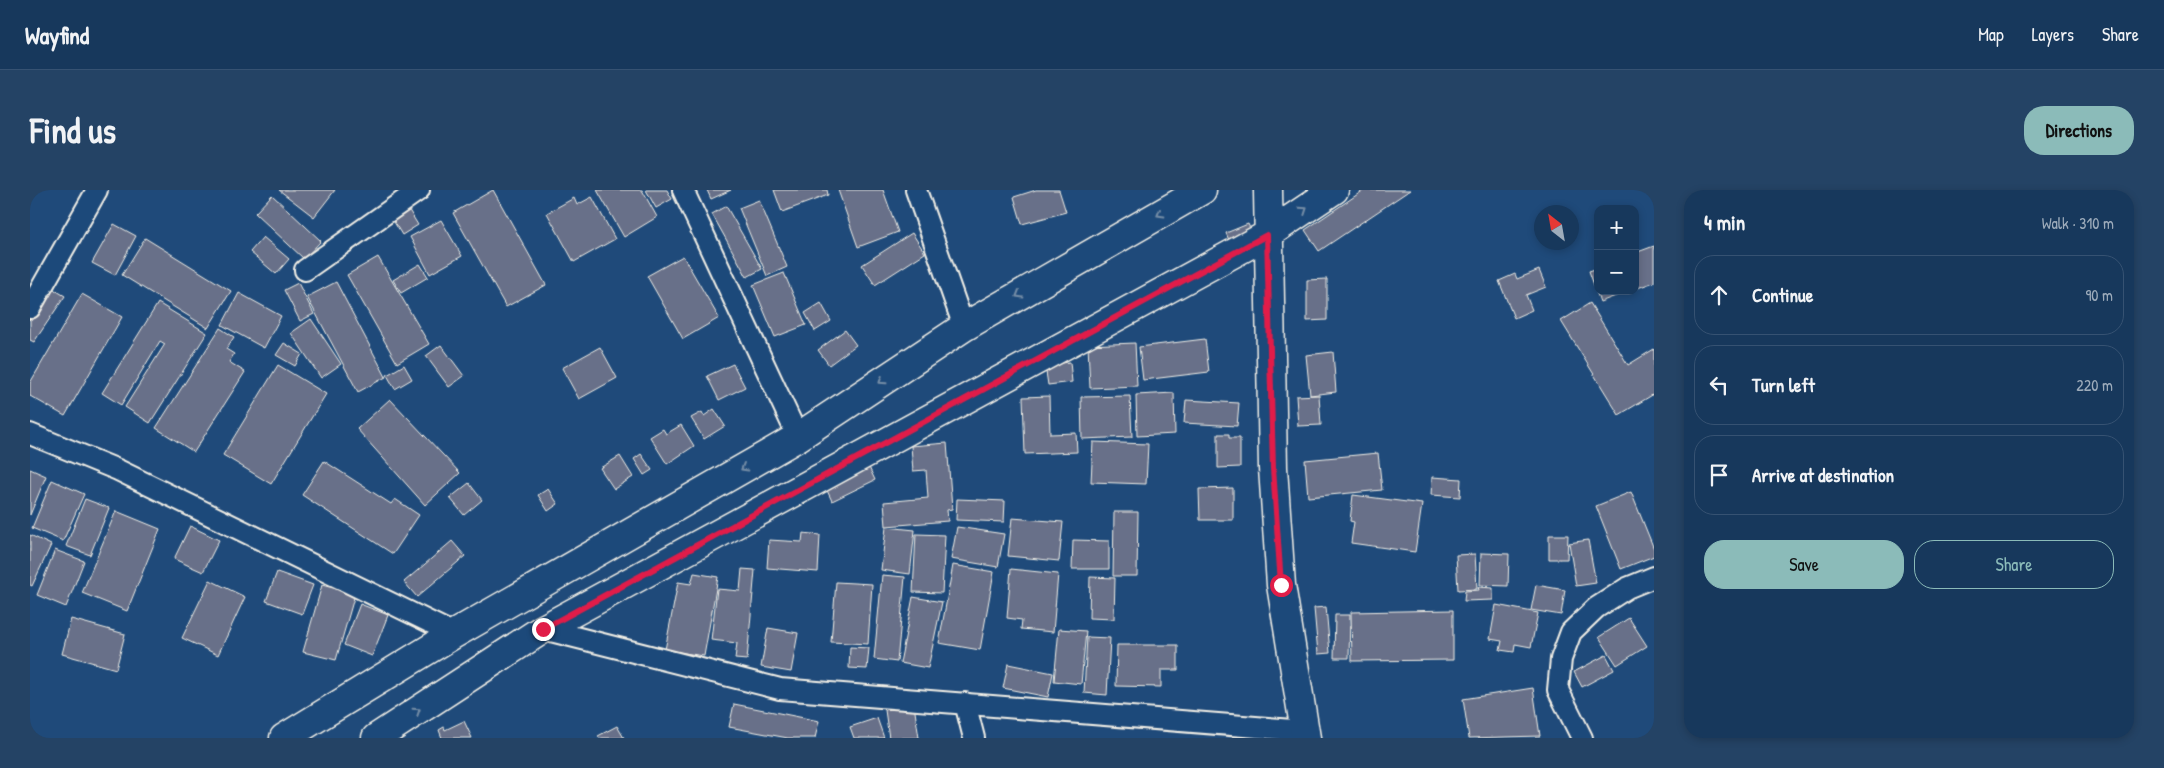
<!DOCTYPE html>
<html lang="en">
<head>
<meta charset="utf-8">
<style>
	:root { --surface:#17385c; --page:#244365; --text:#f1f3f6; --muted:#9eacbb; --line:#365272; --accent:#8bbbb9 }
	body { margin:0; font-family:"Patrick Hand",sans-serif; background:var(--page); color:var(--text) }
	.controls { position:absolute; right:15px; top:15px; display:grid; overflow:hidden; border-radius:10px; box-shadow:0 2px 8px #0003 }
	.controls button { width:45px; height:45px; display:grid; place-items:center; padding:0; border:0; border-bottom:1px solid var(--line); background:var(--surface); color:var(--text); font:25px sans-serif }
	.compass { position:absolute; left:1504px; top:15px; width:45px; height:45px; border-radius:50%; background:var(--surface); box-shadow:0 2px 8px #0003; rotate:329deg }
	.stop { position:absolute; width:15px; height:15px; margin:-11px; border:4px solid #e11d48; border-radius:50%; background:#fff }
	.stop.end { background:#e11d48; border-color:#fff; box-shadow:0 1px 5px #0008 }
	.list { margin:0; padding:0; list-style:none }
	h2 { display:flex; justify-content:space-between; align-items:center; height:65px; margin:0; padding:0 20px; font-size:21px }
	h2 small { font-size:16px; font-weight:400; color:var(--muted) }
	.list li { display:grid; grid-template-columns:32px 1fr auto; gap:15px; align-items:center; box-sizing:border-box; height:80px; margin:0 10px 10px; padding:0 10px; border:1px solid var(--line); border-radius:20px }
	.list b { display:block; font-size:19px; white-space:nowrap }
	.list em { font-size:16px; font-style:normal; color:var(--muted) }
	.actions { display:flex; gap:10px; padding:15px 20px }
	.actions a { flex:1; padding:11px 0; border:1px solid var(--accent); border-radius:20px; text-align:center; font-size:18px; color:var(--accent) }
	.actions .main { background:var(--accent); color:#111 }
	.icon { flex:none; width:28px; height:28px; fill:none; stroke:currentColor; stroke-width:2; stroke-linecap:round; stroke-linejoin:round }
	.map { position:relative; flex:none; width:1624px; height:548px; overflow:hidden; border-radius:20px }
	header { display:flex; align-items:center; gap:30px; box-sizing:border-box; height:70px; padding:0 25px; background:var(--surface); border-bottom:1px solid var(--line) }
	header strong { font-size:24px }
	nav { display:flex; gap:28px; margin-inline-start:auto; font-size:18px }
	.intro { display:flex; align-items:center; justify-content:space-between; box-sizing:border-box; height:120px; padding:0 30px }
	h1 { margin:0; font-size:35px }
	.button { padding:12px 22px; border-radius:20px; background:var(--accent); color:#111; font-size:18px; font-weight:700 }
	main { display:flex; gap:30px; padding:0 30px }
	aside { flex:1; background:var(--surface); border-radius:20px; box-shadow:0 2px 8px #0003 }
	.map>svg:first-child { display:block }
	.building { fill:#676f89; stroke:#f4f1e8 }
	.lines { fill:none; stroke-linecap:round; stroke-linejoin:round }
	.street-casing { stroke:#f4f1e8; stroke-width:24 }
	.secondary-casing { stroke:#f4f1e8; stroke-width:31 }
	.street { stroke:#1f4a7a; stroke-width:20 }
	.secondary { stroke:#1f4a7a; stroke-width:28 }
	.oneway { stroke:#748da6 }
	.route { stroke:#e11d48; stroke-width:6 }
</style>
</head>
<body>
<header>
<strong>Wayfind</strong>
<nav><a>Map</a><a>Layers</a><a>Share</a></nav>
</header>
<div class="intro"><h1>Find us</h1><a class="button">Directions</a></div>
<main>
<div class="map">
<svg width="1624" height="548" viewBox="0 0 1624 548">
	<rect width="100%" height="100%" fill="#1f4a7a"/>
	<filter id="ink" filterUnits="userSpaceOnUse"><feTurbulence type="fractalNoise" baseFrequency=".02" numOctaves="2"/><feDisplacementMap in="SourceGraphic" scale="10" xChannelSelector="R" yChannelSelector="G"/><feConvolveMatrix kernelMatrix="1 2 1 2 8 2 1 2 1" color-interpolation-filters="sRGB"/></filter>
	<g filter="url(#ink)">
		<!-- building -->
		<g class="building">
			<polygon points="249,0 305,0 284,27"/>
			<polygon points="463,0 516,95 476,117 423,23"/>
			<polygon points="567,0 612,0 627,27 594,47"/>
			<polygon points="616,0 637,0 642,9 626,18"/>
			<polygon points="677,0 701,0 681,9"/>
			<polygon points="744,0 797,0 798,5 752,22"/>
			<polygon points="808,0 853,0 868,42 828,57"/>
			<polygon points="1006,0 1029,0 1036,22 992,34 984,7"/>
			<polygon points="1334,0 1380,0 1289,61 1275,40"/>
			<polygon points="242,5 291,51 274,69 225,23"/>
			<polygon points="562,7 585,49 544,72 517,23 544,8 547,15"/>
			<polygon points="729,10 757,77 737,86 709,18"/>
			<polygon points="696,16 732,79 717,87 682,24"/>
			<polygon points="377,17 388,35 372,45 361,27"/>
			<polygon points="411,30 432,66 400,84 380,47"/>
			<polygon points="84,34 106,46 85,85 62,73"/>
			<polygon points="1218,34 1223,45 1201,55 1196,43"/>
			<polygon points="882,43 895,63 845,95 832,75"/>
			<polygon points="233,47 259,69 246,84 220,62"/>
			<polygon points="115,48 201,101 178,138 92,85"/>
			<polygon points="1624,56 1624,92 1605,99 1605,63"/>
			<polygon points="653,66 689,128 653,149 617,86"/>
			<polygon points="348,67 399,154 367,173 317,85"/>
			<polygon points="390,74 398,87 371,103 363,90"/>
			<polygon points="1568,78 1568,101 1599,101 1570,112 1559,81"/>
			<polygon points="1509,80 1516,97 1496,105 1502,120 1484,128 1469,91 1485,84 1487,89"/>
			<polygon points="754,83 776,135 745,147 723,95"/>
			<polygon points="1297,89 1297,130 1277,131 1277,90"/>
			<polygon points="306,92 356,187 328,202 277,107"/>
			<polygon points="268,93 284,124 270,131 254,100"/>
			<polygon points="20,97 35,106 4,152 0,150 0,127"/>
			<polygon points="209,103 251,126 234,158 192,135"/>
			<polygon points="52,104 92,127 35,226 0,206 0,193"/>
			<polygon points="128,113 177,143 120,233 95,217 135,154 130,151 91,215 72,203"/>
			<polygon points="791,113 801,131 785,141 775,123"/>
			<polygon points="1560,113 1598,175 1624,159 1624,204 1589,225 1531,131"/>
			<polygon points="281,129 311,174 291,188 261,143"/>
			<polygon points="190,138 204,147 196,159 204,164 199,172 215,182 164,262 126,238"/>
			<polygon points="815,140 826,155 799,175 788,160"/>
			<polygon points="1175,149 1179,182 1113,190 1109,157"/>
			<polygon points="254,153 272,164 265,176 246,165"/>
			<polygon points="1105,153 1107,196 1060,198 1058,155"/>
			<polygon points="411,155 434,186 419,197 396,166"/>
			<polygon points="570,157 587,188 549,209 532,178"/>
			<polygon points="1303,162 1306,202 1280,205 1276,165"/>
			<polygon points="1040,172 1042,192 1018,195 1015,175"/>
			<polygon points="703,174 715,197 689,210 677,186"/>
			<polygon points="248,175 296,204 241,294 193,265"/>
			<polygon points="374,175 382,189 365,199 357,185"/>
			<polygon points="1144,203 1145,244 1107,246 1106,205"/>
			<polygon points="1289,205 1291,235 1268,236 1266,206"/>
			<polygon points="1019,206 1020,244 1046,243 1047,262 995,264 993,207"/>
			<polygon points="1100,206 1102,247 1052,249 1051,207"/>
			<polygon points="360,209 430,283 395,315 327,239"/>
			<polygon points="1156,210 1209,213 1207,236 1154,233"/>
			<polygon points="684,219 695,236 674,249 661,228 672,222 674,226"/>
			<polygon points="651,235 664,256 637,274 620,247 633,239 636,244"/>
			<polygon points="1188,244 1199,244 1199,248 1210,248 1210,277 1188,278"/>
			<polygon points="1063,252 1118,254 1116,294 1061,292"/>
			<polygon points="917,253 922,319 917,320 918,331 856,336 854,312 898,308 896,280 883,281 881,256"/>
			<polygon points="1348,263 1352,300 1278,307 1275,270"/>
			<polygon points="611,264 622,280 614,285 604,269"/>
			<polygon points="590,266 603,287 584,299 570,278"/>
			<polygon points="294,271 361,314 365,309 389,325 363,364 272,305"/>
			<polygon points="837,273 845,290 802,311 794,294"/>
			<polygon points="0,279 16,286 0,325"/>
			<polygon points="1402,287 1431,289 1430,307 1401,305"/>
			<polygon points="22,290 54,304 33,351 2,338"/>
			<polygon points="439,293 452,310 434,325 420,308"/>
			<polygon points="1203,298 1203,330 1170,330 1169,299"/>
			<polygon points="518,299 528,314 518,321 508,305"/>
			<polygon points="1601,302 1624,359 1624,366 1591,379 1566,316"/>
			<polygon points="1323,305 1392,314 1385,362 1321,353 1324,332 1320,331"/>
			<polygon points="55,309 79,318 60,365 36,356"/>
			<polygon points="927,309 975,311 974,332 926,330"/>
			<polygon points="86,321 130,339 97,421 52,403"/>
			<polygon points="1084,322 1108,322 1107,386 1083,386"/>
			<polygon points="982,328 1033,332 1029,371 978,366"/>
			<polygon points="160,336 189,350 173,382 144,369"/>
			<polygon points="856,337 885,340 880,384 851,380"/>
			<polygon points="927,337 974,344 968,377 921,369"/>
			<polygon points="773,343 790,345 788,382 737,378 739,350 772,352"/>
			<polygon points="886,344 915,345 912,403 883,402"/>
			<polygon points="0,345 21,355 2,396 0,395"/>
			<polygon points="1519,345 1538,345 1537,369 1519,369"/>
			<polygon points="1043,350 1079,351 1079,379 1042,379"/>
			<polygon points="1558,350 1566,393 1546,396 1539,353"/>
			<polygon points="422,351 435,366 387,407 374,392"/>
			<polygon points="25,360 54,371 36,417 7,405"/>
			<polygon points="1451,363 1479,364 1478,396 1450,395"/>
			<polygon points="1445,364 1447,399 1428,400 1426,365"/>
			<polygon points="923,375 964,382 950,460 909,453"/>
			<polygon points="712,379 725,380 717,470 705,469 707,453 681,450 687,399 710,401"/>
			<polygon points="981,379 1028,384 1023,442 991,439 992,430 977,428"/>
			<polygon points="247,382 283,395 272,424 236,411"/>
			<polygon points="664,383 688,387 674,466 635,460 648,392 661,394"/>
			<polygon points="852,385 875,387 867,472 844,469"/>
			<polygon points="1060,387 1085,388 1084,429 1059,428"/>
			<polygon points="180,390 215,407 188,465 152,448"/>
			<polygon points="806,392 842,394 838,454 801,452"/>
			<polygon points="292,395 325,404 306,470 273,462"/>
			<polygon points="1506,395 1535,400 1531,425 1501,420"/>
			<polygon points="1448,397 1463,398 1463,410 1434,411 1435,401 1449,400"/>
			<polygon points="883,407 912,412 898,478 870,473"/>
			<polygon points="330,414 358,425 342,466 314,455"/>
			<polygon points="1466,415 1508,423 1501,457 1485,454 1484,462 1470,460 1472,451 1460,449"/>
			<polygon points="1296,417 1300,463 1288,464 1284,418"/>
			<polygon points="1423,420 1423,470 1322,471 1321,422"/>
			<polygon points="1305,425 1320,425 1319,468 1304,468"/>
			<polygon points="1599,428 1617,456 1587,475 1569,447"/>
			<polygon points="41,429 95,444 86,479 32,464"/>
			<polygon points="738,438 768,443 761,482 731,477"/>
			<polygon points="1029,439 1056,441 1051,494 1024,491"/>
			<polygon points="1057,447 1080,448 1077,505 1054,503"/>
			<polygon points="1087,455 1148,455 1148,480 1131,480 1131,497 1086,496"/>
			<polygon points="820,457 839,458 837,479 819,478"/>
			<polygon points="1576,465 1584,480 1552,497 1544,482"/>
			<polygon points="978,474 1023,483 1018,507 973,498"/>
			<polygon points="1503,498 1510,546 1439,548 1433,509"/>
			<polygon points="704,514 789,531 785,548 758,548 699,537"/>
			<polygon points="884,515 889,548 859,548 855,520"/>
			<polygon points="847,528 854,548 824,548 820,537"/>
			<polygon points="434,531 442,548 412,548 409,540 414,537 415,540"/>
			<polygon points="587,536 594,548 569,548 568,546"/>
		</g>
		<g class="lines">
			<defs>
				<g id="street">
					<polyline points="653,0 768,247"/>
					<polyline points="886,0 934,137"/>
					<polyline points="275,80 389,0"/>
					<polyline points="0,118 67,0"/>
					<polyline points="0,244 88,280 424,444"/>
					<polyline points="513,439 750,499 1275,541"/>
					<polyline points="935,513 944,548"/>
					<polyline points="1552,548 1528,500 1531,469 1541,442 1566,418 1597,398 1624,387"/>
				</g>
				<g id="secondary">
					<polyline points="1238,0 1243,278 1251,395 1276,548"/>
					<polyline points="254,548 424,444 768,247 934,137 1172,0"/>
					<polyline points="346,548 513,439 1237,45 1304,0"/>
				</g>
			</defs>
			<!-- street casing -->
			<use href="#street" class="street-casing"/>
			<!-- secondary casing -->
			<use href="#secondary" class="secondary-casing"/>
			<!-- street -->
			<use href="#street" class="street"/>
			<!-- secondary -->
			<use href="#secondary" class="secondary"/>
		</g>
		<!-- one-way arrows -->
		<defs><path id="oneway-chevron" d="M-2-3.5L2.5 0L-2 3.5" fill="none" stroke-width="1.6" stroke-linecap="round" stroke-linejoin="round" transform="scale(1.25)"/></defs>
		<g class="oneway">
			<use href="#oneway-chevron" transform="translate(1274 20) rotate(-34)"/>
			<use href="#oneway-chevron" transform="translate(1130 24) rotate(150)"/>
			<use href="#oneway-chevron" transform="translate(989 105) rotate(150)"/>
			<use href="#oneway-chevron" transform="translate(852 191) rotate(147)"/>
			<use href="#oneway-chevron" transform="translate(714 278) rotate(150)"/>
			<use href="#oneway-chevron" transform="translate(387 521) rotate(-33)"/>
		</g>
	</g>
	<g class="lines" filter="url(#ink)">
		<!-- route -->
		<polyline class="route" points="513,439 1237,45 1243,278 1251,395"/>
	</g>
</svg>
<div class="controls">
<button>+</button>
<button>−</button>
</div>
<svg class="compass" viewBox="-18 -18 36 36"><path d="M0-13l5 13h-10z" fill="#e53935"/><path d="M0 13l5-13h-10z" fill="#9eacbb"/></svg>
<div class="stop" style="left:1251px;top:395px"></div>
<div class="stop end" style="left:513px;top:439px"></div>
</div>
<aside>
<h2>4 min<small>Walk · 310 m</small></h2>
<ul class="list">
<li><svg class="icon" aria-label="ahead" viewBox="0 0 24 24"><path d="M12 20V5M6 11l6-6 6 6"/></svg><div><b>Continue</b></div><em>90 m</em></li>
<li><svg class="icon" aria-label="left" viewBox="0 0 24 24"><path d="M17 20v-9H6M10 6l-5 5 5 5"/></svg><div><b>Turn left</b></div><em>220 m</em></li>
<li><svg class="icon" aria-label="arrive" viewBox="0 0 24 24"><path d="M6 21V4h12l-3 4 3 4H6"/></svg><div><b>Arrive at destination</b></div></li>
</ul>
<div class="actions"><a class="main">Save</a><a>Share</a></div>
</aside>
</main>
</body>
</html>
